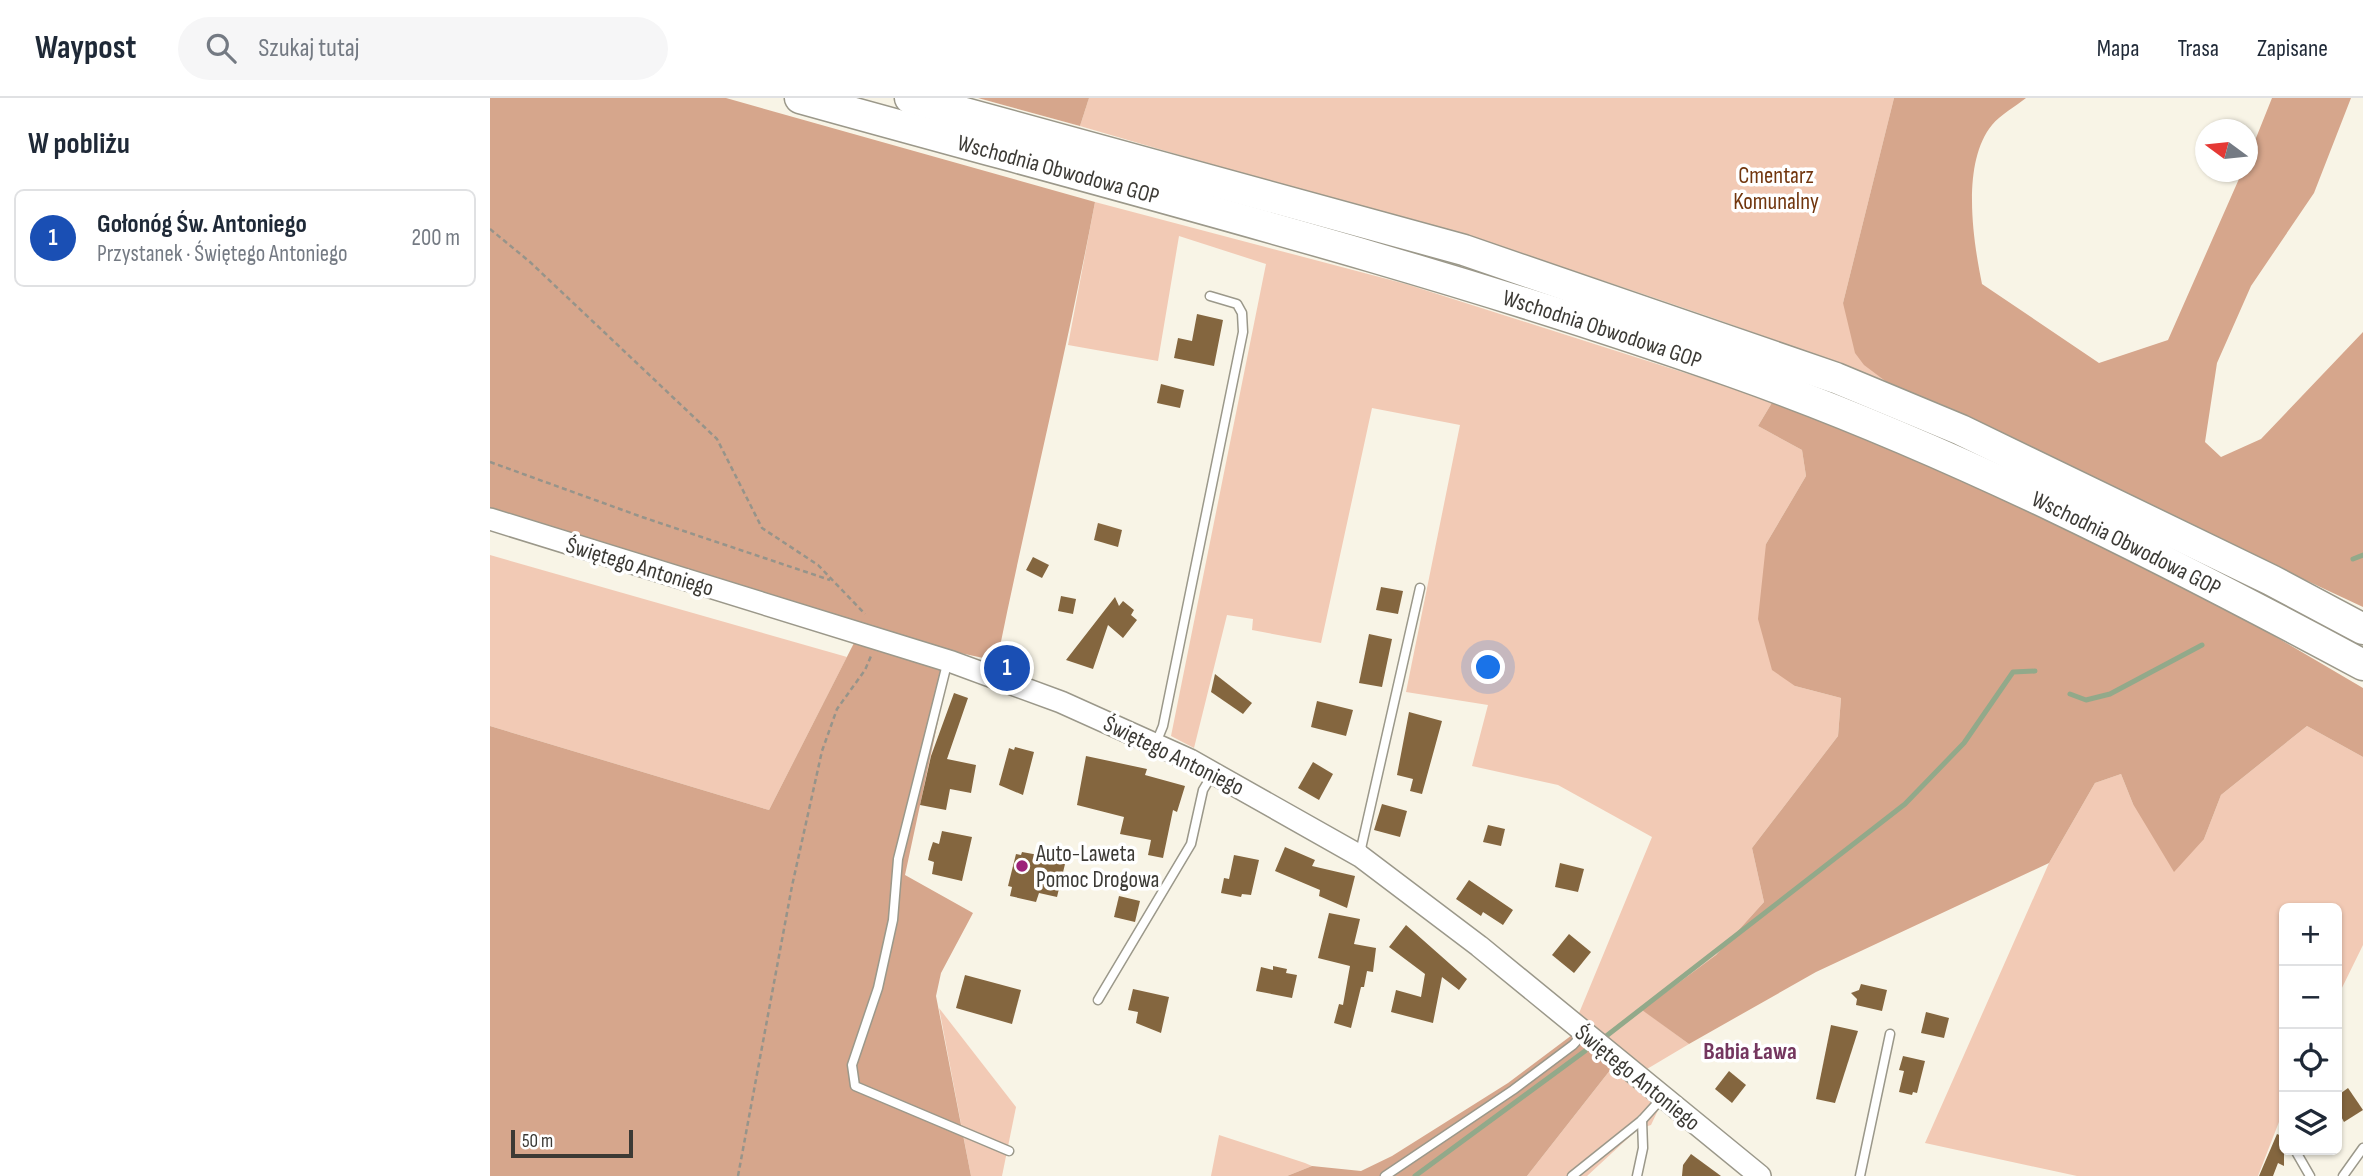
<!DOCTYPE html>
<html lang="pl">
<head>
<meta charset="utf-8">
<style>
	:root { --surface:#fff; --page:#f6f6f7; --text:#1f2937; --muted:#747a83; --line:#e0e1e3; --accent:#9d2279 }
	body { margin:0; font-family:"Sofia Sans Condensed",sans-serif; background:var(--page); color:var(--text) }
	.controls { position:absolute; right:21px; bottom:21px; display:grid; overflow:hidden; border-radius:10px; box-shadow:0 2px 5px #0004 }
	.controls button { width:63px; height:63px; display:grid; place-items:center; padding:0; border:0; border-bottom:2px solid var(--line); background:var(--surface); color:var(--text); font:35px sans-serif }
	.compass { position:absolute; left:1705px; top:21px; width:63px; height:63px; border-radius:50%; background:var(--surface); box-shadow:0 2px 5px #0004; rotate:285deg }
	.scale { position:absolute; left:21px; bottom:18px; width:122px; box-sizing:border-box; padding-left:7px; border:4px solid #3c3a35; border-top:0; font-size:19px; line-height:24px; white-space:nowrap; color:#3c3a35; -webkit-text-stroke:5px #fff; paint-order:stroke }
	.you { position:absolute; left:999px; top:570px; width:24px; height:24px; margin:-18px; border:5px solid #fff; border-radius:50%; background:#1a73e8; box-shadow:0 0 0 10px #1a73e833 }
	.badge { display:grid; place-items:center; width:46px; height:46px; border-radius:50%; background:var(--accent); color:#fff; font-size:23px; font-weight:700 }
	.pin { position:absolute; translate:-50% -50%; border:4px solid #fff; box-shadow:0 2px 7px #0006 }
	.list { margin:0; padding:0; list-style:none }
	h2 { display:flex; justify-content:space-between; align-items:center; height:91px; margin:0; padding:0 28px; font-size:30px }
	h2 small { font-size:23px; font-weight:400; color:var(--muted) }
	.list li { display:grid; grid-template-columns:46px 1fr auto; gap:21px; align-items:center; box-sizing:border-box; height:98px; margin:0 14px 14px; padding:0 14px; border:2px solid var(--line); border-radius:10px }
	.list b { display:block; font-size:26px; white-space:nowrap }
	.list p { margin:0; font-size:23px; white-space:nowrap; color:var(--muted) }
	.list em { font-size:23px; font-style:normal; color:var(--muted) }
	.icon { flex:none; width:38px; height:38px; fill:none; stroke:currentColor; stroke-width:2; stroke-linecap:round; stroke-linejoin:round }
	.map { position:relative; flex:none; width:1873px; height:1078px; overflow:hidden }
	header { display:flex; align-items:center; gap:42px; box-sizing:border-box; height:98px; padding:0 35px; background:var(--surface); border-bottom:2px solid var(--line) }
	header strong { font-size:33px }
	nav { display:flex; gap:38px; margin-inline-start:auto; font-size:24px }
	.search { width:490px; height:63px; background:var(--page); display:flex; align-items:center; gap:18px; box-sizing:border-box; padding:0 24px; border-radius:38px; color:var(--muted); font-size:26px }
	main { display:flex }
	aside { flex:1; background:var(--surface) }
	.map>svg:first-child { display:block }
	.green { fill:#f2cab5 }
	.forest { fill:#d6a68c }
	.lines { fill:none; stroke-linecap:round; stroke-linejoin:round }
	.stream { stroke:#92a98a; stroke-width:5 }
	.building { fill:#84663f }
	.service-casing { stroke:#9b988a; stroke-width:11 }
	.tertiary-casing { stroke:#9b988a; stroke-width:24 }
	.motorway-casing { stroke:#9b988a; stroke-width:33 }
	.path { stroke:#97948a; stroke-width:2.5; stroke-dasharray:5 3.5; stroke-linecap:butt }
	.service { stroke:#fff; stroke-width:8 }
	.tertiary { stroke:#fff; stroke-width:21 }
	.motorway { stroke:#fff; stroke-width:30 }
	.poi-dot { fill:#9d2279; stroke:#fff; stroke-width:2.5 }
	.labels { text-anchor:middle; stroke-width:7; stroke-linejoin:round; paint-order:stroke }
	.street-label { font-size:23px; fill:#3c3a35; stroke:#fff }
	.park-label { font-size:23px; fill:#71360e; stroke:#fff }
	.poi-label { font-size:23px; fill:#3c3a35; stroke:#fff; text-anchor:start }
	.neighbourhood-label { font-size:24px; font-weight:bold; fill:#74365e; stroke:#fff }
</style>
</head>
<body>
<header>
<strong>Waypost</strong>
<div class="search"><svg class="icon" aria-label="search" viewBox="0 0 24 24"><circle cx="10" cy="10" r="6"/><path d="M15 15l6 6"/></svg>Szukaj tutaj</div>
<nav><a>Mapa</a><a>Trasa</a><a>Zapisane</a></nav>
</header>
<main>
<aside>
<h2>W pobliżu<small></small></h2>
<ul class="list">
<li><span class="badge" style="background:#1a4fb4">1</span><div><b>Gołonóg Św. Antoniego</b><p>Przystanek · Świętego Antoniego</p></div><em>200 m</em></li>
</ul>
</aside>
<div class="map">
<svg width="1873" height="1078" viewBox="0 0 1873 1078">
	<rect width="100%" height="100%" fill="#f8f4e6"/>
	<!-- green -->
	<g class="green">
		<path d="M599 0H1404L1353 205 1406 291C1142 179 864 109 590 28Z"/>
		<polygon points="605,104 916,186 1283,303 1268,328 1312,352 1316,378 1276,446 1305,588 1351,600 1348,638 1262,750 1274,804 1226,857 1153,912 1199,946 1157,971 1087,920 1162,739 1068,687 982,668 998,607 916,594 970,327 882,310 831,545 762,532 763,521 737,517 704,650 681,638 776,166 689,138 668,263 578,247"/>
		<polygon points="0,457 357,559 279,712 0,628"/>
		<polygon points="1817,628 1873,659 1873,847 1847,900 1847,810 1794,810 1794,1011 1768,1078 1587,1078 1435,1045 1559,765 1605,685 1631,676 1643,706 1714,741 1731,697"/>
		<polygon points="449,910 526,1009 512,1078 481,1078"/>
		<polygon points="1121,971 1169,1010 1161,1027 1148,1031 1097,1078 1037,1078"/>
		<polygon points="729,1037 815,1065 822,1068 797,1078 721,1078"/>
	</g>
	<!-- forest -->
	<g class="forest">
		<path d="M0 0H236L605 104C576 258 538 409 507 563L438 548 0 414Z"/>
		<polygon points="488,0 599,0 590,28"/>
		<path d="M1404 0H1536C1526 8 1510 17 1502 27 1471 65 1483 142 1492 186L1609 265 1678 242 1752 74H1758V60L1782 0H1861L1824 95 1761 188 1727 265 1715 344 1731 359 1771 341 1873 234V509L1406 291 1374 267 1365 255 1353 205Z"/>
		<polygon points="1283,303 1447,370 1728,505 1873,590 1873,659 1817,628 1731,697 1714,741 1684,774 1643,706 1631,676 1605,685 1559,765 1326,874 1199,946 1152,912 1226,857 1274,804 1262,750 1348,638 1351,600 1305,588 1282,572 1268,521 1276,446 1316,378 1312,352 1268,328"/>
		<polygon points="364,545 459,572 415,777 483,815 451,875 446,898 481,1078 0,1078 0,628 279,712"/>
		<polygon points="1082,937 1121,971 1037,1078 797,1078 822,1068 871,1073 902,1058 1018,985"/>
	</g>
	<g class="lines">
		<!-- stream -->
		<g class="stream">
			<polyline points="1863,461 1873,457"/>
			<polyline points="1580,596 1596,602 1620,596 1712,547"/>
			<polyline points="1115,939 1415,706 1474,645 1523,574 1545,573"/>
			<polyline points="925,1078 1095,953"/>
		</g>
	</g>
	<!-- building -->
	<g class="building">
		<polygon points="707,216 733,222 724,268 684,260 688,240 702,243"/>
		<polygon points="671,286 694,292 690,310 667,305"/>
		<polygon points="608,425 632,432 628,449 604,442"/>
		<polygon points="543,459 559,467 552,480 536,472"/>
		<polygon points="891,489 913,493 908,516 886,512"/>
		<polygon points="571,498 586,501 583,516 568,513"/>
		<polygon points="625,499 629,508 633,503 644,512 641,517 647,522 633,540 618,527 603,571 576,562"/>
		<polygon points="879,536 902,541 892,589 869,585"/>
		<polygon points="725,576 762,605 753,616 721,594"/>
		<polygon points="464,595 478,600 457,661 486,667 481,695 460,691 456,712 430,707 441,658"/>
		<polygon points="827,603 863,612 856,638 821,629"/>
		<polygon points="919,614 952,623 932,696 920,693 923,681 907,677"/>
		<polygon points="525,649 544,654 533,697 509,687 519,650 524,652"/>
		<polygon points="596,658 657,671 655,677 695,688 687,714 683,712 673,760 658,757 661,742 630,736 634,719 587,707"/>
		<polygon points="823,664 843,676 829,702 808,690"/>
		<polygon points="892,706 917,713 910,739 884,732"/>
		<polygon points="998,727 1015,731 1011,748 993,744"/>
		<polygon points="452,733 482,739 472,783 442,776 444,764 438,762 440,753 443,744 449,746"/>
		<polygon points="795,749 825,762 822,768 865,778 857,810 829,798 830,792 785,773"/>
		<polygon points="532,754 576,762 567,799 549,795 546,804 520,798 522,789 518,788 526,756 531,757"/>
		<polygon points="744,757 769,762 761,797 752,796 751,799 731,795 734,780 739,781"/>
		<polygon points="1070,765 1094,771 1088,794 1065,789"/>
		<polygon points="979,782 1023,812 1013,827 993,814 991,818 966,801"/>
		<polygon points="629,798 650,803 645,824 624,819"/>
		<polygon points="839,815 870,821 864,846 886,850 883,874 877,873 874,889 871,889 861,930 844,925 849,906 853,907 860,868 828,860"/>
		<polygon points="916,827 977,881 969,892 952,879 943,925 901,914 906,892 931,899 935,876 899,849"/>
		<polygon points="1079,836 1101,854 1084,875 1062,857"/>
		<polygon points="783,868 797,871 796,875 807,877 802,900 766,893 771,869 783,872"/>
		<polygon points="475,877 531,892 522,926 466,910"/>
		<polygon points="1371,886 1397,892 1392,913 1366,907 1367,901 1361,895 1369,892"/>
		<polygon points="643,891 679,899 671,935 646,925 648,914 638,912"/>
		<polygon points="1436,914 1459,920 1454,940 1431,935"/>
		<polygon points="1341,927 1368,933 1345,1005 1326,1001"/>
		<polygon points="1413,958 1435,963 1427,995 1423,994 1422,997 1409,994 1414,973 1409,972"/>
		<polygon points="1239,973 1256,987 1242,1005 1225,991"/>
		<polygon points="1858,990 1873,1012 1854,1024 1847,1011 1847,998"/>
		<polygon points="1787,1036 1794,1039 1794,1068 1788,1065 1783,1078 1769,1078"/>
		<polygon points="1201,1056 1231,1078 1192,1078 1193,1067"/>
	</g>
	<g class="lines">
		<defs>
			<g id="service">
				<polyline points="457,566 408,761 403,822 388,890 362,967 365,988 519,1053"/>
				<polyline points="666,645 673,628 753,234 752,215 747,206 720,198"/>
				<polyline points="870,755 930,490"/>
				<polyline points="608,902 701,746 713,692 722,677"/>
				<polyline points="1805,1052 1820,1078"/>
				<polyline points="895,1078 1023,992 1083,947 1094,935"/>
				<polyline points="1082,1078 1152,1022 1172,1000"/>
				<polyline points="1147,1078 1153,1050 1152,1022"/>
				<polyline points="1370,1078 1400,936"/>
				<polyline points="1853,1078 1873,1050"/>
			</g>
			<polyline id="tertiary" points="0,421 462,564 571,604 700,662 870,758 989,848 1270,1078"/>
			<g id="motorway">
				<path id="s1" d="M310 0C622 87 937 166 1243 274 1461 351 1670 458 1873 567"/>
				<polyline points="420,0 974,152 1346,280 1471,332 1781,482 1873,531"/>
			</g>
		</defs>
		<!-- service casing -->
		<use href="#service" class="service-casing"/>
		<!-- tertiary casing -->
		<use href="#tertiary" class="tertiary-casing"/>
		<!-- motorway casing -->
		<use href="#motorway" class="motorway-casing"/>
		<!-- path -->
		<g class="path">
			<polyline points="0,131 40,164 227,341 272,430 328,467 375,516"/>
			<polyline points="0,364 152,419 340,482"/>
			<polyline points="248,1078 302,788 332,653 347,611 375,572 381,558"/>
		</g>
		<!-- service -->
		<use href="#service" class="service"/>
		<!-- tertiary -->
		<use href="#tertiary" class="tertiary"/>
		<!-- motorway -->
		<use href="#motorway" class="motorway"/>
	</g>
	<!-- markers -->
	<circle class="poi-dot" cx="532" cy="768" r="7"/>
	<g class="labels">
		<!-- street labels -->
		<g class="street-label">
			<text dy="8" stroke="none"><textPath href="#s1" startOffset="268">Wschodnia Obwodowa GOP</textPath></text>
			<text dy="8" stroke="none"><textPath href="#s1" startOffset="835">Wschodnia Obwodowa GOP</textPath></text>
			<text dy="8" stroke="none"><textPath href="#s1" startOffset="1402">Wschodnia Obwodowa GOP</textPath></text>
			<text transform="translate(150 468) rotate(17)" y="8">Świętego Antoniego</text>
			<text transform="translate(684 657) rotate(26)" y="8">Świętego Antoniego</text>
			<text transform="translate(1148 979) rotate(39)" y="8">Świętego Antoniego</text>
		</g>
		<!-- park labels -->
		<g class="park-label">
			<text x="1286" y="85">Cmentarz<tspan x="1286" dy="26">Komunalny</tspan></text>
		</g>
		<!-- poi labels -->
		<g class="poi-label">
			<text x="546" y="763">Auto-Laweta<tspan x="546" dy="26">Pomoc Drogowa</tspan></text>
		</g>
		<!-- neighbourhood labels -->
		<g class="neighbourhood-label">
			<text x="1260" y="961">Babia Ława</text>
		</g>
	</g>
</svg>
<div class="controls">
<button>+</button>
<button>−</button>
<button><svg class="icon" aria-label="locate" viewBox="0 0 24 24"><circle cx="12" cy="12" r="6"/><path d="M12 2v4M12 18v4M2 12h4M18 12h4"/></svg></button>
<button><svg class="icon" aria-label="layers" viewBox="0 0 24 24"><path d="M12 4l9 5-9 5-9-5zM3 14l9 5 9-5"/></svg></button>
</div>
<svg class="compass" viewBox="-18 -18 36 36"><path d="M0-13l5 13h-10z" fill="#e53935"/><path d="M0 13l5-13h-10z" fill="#747a83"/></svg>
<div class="scale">50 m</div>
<div class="you"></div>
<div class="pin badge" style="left:517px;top:570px;background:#1a4fb4">1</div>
</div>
</main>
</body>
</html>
